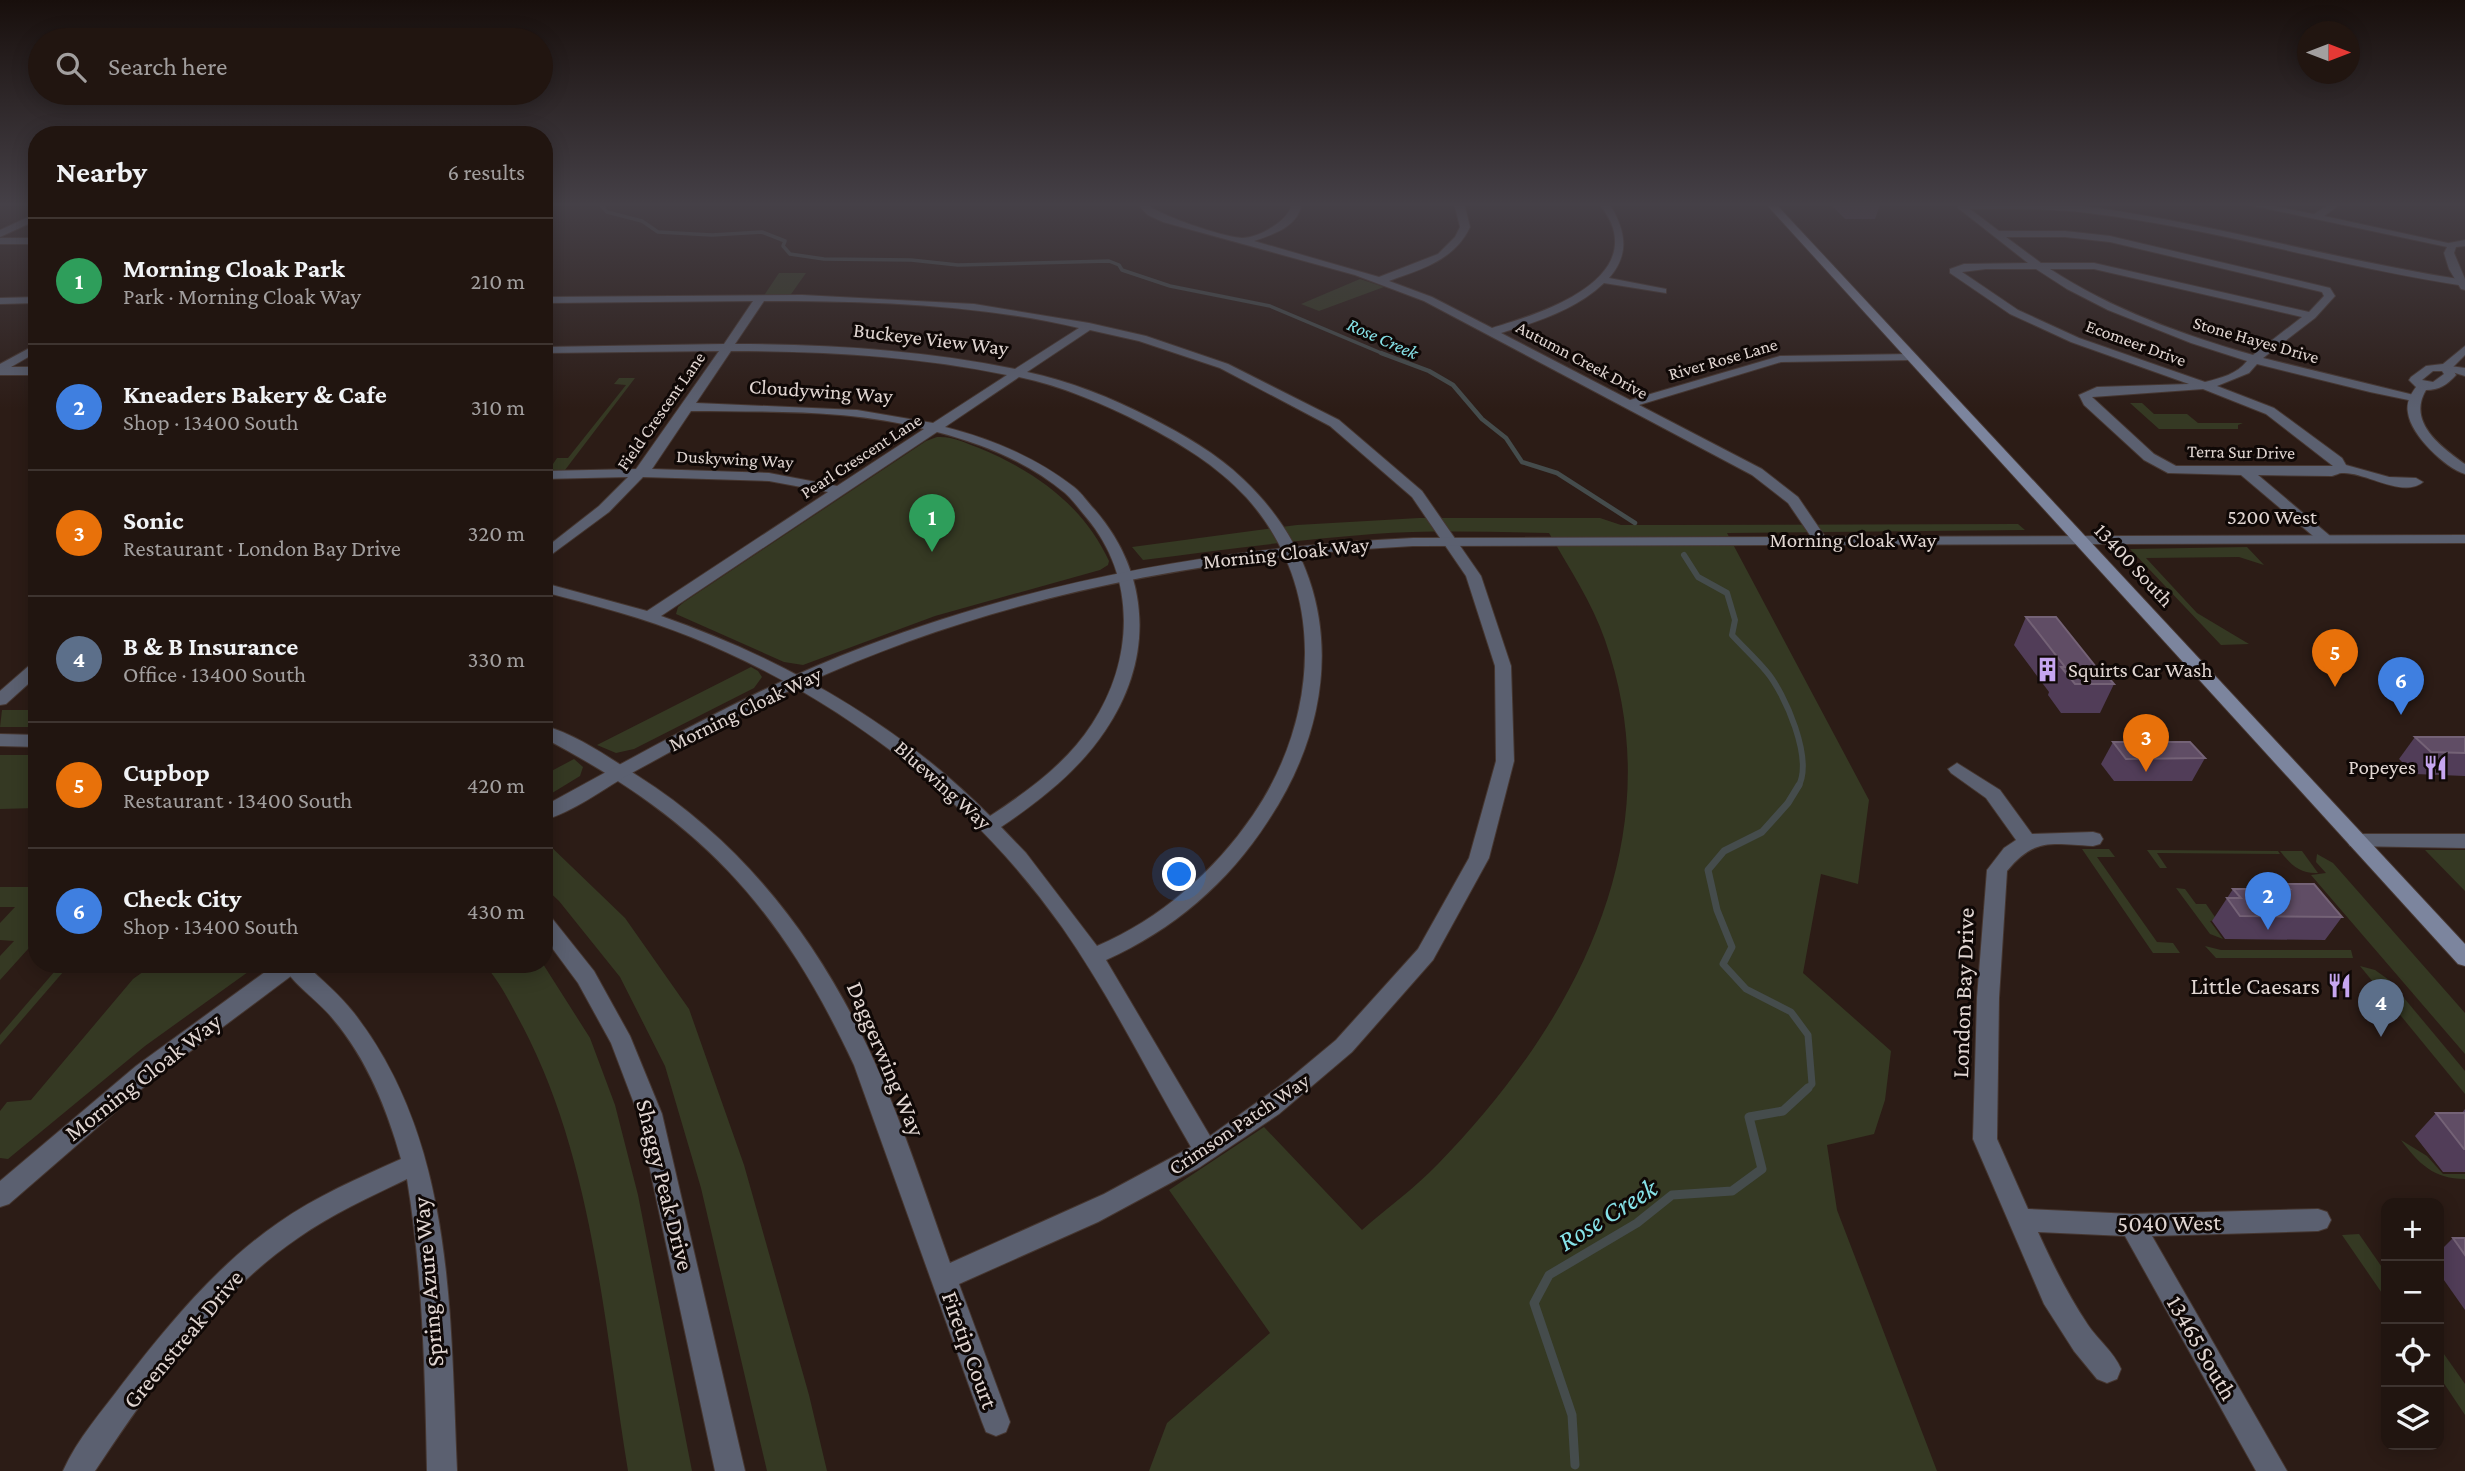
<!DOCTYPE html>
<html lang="en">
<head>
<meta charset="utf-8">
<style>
	:root { --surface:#211510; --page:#291e19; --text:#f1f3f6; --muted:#a29f9f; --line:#3e3430; --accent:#c6a6f0 }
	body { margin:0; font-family:"Crimson Pro",serif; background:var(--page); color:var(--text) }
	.controls { position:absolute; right:21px; bottom:21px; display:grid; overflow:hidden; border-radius:14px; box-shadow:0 4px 18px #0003 }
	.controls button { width:63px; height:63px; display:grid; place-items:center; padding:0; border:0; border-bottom:2px solid var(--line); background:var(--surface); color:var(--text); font:35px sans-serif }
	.compass { position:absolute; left:2297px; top:21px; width:63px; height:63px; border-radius:50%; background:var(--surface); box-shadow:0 4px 18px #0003; rotate:90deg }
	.you { position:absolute; left:1180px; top:875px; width:24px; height:24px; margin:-18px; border:5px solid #fff; border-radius:50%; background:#1a73e8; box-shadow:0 0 0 10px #1a73e833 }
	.badge { display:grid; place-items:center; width:46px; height:46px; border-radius:50%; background:var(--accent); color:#fff; font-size:23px; font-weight:700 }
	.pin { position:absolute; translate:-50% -58px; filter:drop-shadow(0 2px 4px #0008) }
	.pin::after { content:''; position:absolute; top:37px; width:24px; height:21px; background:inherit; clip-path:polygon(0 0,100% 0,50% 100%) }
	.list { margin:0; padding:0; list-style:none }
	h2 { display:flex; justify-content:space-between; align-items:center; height:91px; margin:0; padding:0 28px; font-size:30px }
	h2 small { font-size:23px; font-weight:400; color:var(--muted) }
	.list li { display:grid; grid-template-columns:46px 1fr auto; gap:21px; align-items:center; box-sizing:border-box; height:126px; padding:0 28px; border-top:2px solid var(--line) }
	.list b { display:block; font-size:26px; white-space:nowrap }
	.list p { margin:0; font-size:23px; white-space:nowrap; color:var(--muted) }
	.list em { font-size:23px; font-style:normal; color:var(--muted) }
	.icon { flex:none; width:38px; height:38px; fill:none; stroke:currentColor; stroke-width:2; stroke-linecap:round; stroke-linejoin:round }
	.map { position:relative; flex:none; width:2465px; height:1471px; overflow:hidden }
	.search { position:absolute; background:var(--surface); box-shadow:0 4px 18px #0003; left:28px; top:28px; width:525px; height:77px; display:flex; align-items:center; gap:18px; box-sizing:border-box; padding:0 24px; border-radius:38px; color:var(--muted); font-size:26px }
	.panel { position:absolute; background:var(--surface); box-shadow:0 4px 18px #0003; left:28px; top:126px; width:525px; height:847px; border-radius:28px }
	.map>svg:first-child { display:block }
	.green { fill:#353923 }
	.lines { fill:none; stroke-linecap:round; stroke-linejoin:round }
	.stream-far4 { stroke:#454c4c; stroke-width:3.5 }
	.stream-far3 { stroke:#454c4c; stroke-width:4.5 }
	.stream-far2 { stroke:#454c4c; stroke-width:6 }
	.stream-far1 { stroke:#454c4c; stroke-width:7 }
	.stream { stroke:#454c4c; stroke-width:9 }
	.minor-casing { stroke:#453630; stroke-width:2 }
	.tertiary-casing { stroke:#453630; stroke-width:2 }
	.secondary-casing { stroke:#453630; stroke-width:2 }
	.minor { fill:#5b6070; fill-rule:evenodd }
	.tertiary { fill:#5b6070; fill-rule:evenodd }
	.secondary { fill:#7c859e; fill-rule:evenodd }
	.wall { fill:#513d58 }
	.building { fill:#604d65; stroke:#746276; stroke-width:2 }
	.labels { text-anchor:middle; stroke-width:6; stroke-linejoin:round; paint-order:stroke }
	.far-street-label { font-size:18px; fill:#e1d6d2; stroke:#0f0806 }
	.far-water-label { font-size:19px; font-style:italic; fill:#86e2e8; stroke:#0f0806 }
	.street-label { font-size:21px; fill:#e1d6d2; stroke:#0f0806 }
	.poi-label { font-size:21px; fill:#e1d6d2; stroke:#0f0806; text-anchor:start }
	.near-poi-label { font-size:24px; fill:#e1d6d2; stroke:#0f0806; text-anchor:end }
	.near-street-label { font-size:24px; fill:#e1d6d2; stroke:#0f0806 }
	.near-water-label { font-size:28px; font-style:italic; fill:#86e2e8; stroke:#0f0806 }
</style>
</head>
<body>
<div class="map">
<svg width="2465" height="1471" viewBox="0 0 2465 1471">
	<rect width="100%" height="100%" fill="#2c1c16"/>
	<!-- green -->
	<g class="green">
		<polygon points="779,273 806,273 789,297 763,297"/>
		<polygon points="1360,279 1384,287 1319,311 1301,304"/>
		<polygon points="635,378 565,470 544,470 544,464 553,464 557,458 568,458 626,385 614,384 619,378"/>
		<polygon points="2130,403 2142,403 2154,414 2187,414 2198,423 2243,423 2238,425 2238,429 2159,429"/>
		<path d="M937 437C952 436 966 443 979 448 1035 471 1083 505 1109 561L1108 565 1100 570 935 616 803 665 784 662 676 614 678 607 684 602 926 441Z"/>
		<path d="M1419 518H1600L1621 525H1663L2018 524 2025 530 1727 533 1869 800 1858 884 1821 874 1803 973 1891 1051 1885 1100 1874 1134 1827 1145 1837 1210 1937 1471H1149L1167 1423 1270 1333 1169 1190 1264 1127 1362 1230C1387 1208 1415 1188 1438 1164 1574 1024 1675 840 1605 640 1592 602 1569 568 1549 533 1491 532 1431 530 1373 534 1296 540 1220 550 1143 560L1132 547 1297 525Z"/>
		<polygon points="2247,547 2264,565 2239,557 2146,558 2197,613 2249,644 2221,645 2130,549"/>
		<polygon points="751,667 758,671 762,677 754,688 634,749 616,753 597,745"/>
		<polygon points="2,710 37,710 37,727 0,727"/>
		<polygon points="0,755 37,755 37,808 0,809"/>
		<polygon points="574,759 583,767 580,776 544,798 544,775"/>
		<polygon points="544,840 625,918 689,1009 744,1165 809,1395 827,1471 767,1471 701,1188 665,1066 620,977 559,901 544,887"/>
		<polygon points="2082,849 2109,849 2115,857 2097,857 2157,942 2173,943 2180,953 2153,953"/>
		<polygon points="2147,850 2278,851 2280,854 2157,853 2167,868 2160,868"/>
		<polygon points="2425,850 2465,850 2465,891"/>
		<path d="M2280 851H2302L2318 873C2300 874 2291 865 2280 851Z"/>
		<polygon points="2317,854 2333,863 2465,1013 2465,1054 2311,875 2326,873 2316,862"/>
		<polygon points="0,887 37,887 37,939 0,980 0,956 14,941 0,940 0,923 15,907 0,907"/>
		<polygon points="2176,888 2185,889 2196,904 2206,904 2217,920 2210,921 2223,939 2210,934"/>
		<polygon points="2205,946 2221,950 2351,950 2353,958 2216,958"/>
		<polygon points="61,964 70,964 0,1045 0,1035"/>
		<polygon points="154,964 259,964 145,1046 8,1159 0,1158 0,1111 7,1102 31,1100 133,979"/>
		<path d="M484 964H543L590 1038 615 1105 638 1195 692 1471H628C604 1323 593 1161 523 1027 511 1005 501 983 484 964Z"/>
		<polygon points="2360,966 2375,970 2389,980 2465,1071 2465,1094"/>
		<path d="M2401 1140 2427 1156 2443 1174H2465V1179C2434 1179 2419 1164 2401 1140Z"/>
		<polygon points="2359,1234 2386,1273 2386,1299 2342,1235"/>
		<polygon points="2439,1347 2465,1384 2465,1415 2439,1376"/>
	</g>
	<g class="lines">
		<!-- stream-far4 -->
		<g class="stream-far4">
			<polyline points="546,203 556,203"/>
			<polyline points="594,203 601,205 607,212 642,221 658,232 712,235 762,232 785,241 783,246 790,254 824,259 911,260 958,265 1109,261 1119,265 1122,270 1170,286 1270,306 1386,355"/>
		</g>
		<!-- stream-far3 -->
		<polyline class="stream-far3" points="1381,353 1429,371 1453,385 1482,419 1506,438 1522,462 1557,473 1635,523"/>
		<!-- stream-far2 -->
		<path class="stream-far2" d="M1684 555 1698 577 1727 593 1735 620 1732 635C1743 647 1755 658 1766 671 1785 693 1814 760 1798 787"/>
		<!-- stream-far1 -->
		<polyline class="stream-far1" points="1799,785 1788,803 1762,832 1724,851 1708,870 1717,910 1732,947 1723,964 1746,989 1791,1012 1808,1035 1812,1084 1806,1090"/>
		<!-- stream -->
		<polyline class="stream" points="1575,1465 1572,1415 1534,1303 1549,1275 1637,1223 1672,1195 1732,1191 1762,1169 1749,1117 1783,1111 1808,1088"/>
		<defs>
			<g id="minor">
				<path d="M1136 203H1146C1159 216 1224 237 1242 238 1259 238 1290 220 1292 203H1302C1298 227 1274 234 1254 241L1379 277 1438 254 1455 237 1460 227 1454 203H1464L1470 227C1454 261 1421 269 1389 281L1432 297 1492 328C1532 316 1626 288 1614 232 1612 221 1605 212 1599 203H1609C1625 229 1631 253 1609 278L1666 289V293L1604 283C1576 310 1536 322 1501 333L1630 400 1780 356 1912 354 1918 357 1912 360 1781 362 1639 405 1762 469 1798 497 1828 541 1821 545 1816 544 1788 503 1752 475 1424 301 1355 275 1163 222 1148 215Z"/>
				<path d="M1957 203C2001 203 2046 202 2090 207 2216 224 2339 261 2465 280V286C2338 267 2215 228 2088 213 2049 208 2010 209 1970 209L1999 231H2065L2110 236 2330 288 2335 296 2315 318 2263 358 2418 396V402L2370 392 2257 364 2249 373 2217 386 2274 408 2342 458 2346 465 2389 477 2416 478 2423 482C2403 499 2364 471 2342 473 2339 473 2336 475 2332 476L2258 475 2329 535 2331 538 2324 542 2319 541 2241 475 2168 473 2144 460 2084 405 2079 395 2097 387 2189 384 2071 342 2010 314 1950 273V269L1964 264 2028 263 1958 208ZM2006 237H2065L2110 242 2322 292 2324 296 2309 312 2094 263H2041ZM1986 269H2036L2067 289 2108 310 2191 343 2247 361C2237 374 2221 378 2205 382L2079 338 2018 310 1962 272ZM2050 269H2094L2302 317 2253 355C2183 335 2111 309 2050 269ZM2203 389 2266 414 2333 466H2176L2154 454 2092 397Z"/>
				<polygon points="2240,203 2259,203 2314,214 2331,203 2342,203 2324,216 2457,245 2452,248"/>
				<polygon points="37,213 37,220 0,237 0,230"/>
				<rect x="0" y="238" width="37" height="6"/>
				<path d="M802 295 974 304 1089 323 1146 336 1228 364 1339 420 1422 491 1481 576 1511 666 1514 761 1489 858 1433 960 1352 1052 1279 1114 1200 1167 1098 1222 959 1284 1010 1422 1006 1432 996 1436 986 1432 982 1422 854 1065C779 905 701 821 544 738V726C575 733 611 759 638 776 747 845 823 947 875 1063 904 1127 926 1196 950 1263L1104 1194 1191 1147C1148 1074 1111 997 1062 927 970 797 839 697 691 637 644 618 594 605 544 592V583L647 611 828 492 769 481 643 477 609 512 544 560V549L599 506 628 477 544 479V471L636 469 719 351 544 353V347L724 344 753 301 544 303V297ZM764 301C869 301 977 304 1079 328L1015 369C922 350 830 344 735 344ZM1090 330 1139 341 1220 368 1330 426 1412 497 1466 576 1495 666 1496 761 1469 858 1418 949 1336 1040 1288 1080 1210 1136 1106 960C1173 930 1228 883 1268 821 1342 710 1345 575 1243 479 1216 453 1184 435 1151 418 1112 398 1070 381 1027 372ZM731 351C824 351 915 356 1007 375L933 423 857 410 696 403ZM1019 377C1062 386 1104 404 1143 424 1181 444 1216 465 1246 497 1328 588 1319 718 1253 815 1214 872 1160 919 1097 946L1026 853 1001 827C1041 800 1078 771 1105 731 1154 659 1151 575 1095 510 1088 503 1082 493 1074 487 1035 457 992 439 945 427ZM691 411C767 412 849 409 924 429L837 486 769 473 652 469ZM937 432C983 444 1028 462 1065 493 1073 500 1079 509 1086 517 1137 577 1134 660 1092 724 1067 763 1028 791 990 816 899 724 782 658 661 616Z"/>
				<polygon points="37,297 37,303 0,304 0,298"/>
				<polygon points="37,344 37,352 11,367 37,367 37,375 0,375 0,364"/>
				<polygon points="2442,365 2465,368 2465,376 2442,369"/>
				<polygon points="37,662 37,676 6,704 0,705 0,691 31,664"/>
				<polygon points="0,734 37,735 37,747 0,746"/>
				<path d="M1957 763 2000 790 2032 834 2093 832 2100 834 2103 839 2100 844 2093 846C2052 844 2035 837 2007 871L1999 998 1997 1139 2028 1209 2132 1214 2318 1209 2327 1212 2331 1220 2327 1228 2318 1231 2152 1236 2287 1471H2256L2125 1236 2038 1232C2053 1265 2068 1295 2088 1325 2098 1340 2114 1352 2121 1369L2117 1379 2107 1383 2097 1379 2074 1351 2044 1304 1973 1139 1977 998 1987 870 2004 848 2016 840 1986 798 1951 773 1948 769Z"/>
				<polygon points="2357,834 2465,834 2465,848 2350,846 2347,841 2350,836"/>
				<path d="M282 964H305C322 980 340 995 354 1013 455 1143 450 1315 457 1471H427C425 1373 423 1276 407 1179 370 1197 332 1214 298 1238 214 1295 151 1387 95 1471H63C77 1439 103 1410 123 1383 168 1325 217 1265 278 1223 316 1196 359 1178 401 1159 387 1109 367 1059 333 1019 318 1000 293 985 282 964Z"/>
			</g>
			<g id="tertiary">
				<polygon points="2465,240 2465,246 2456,247 2454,253 2465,279 2465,290 2461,289 2449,269 2444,253 2449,243"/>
				<path d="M2465 346V355L2452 368 2456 375C2447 385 2439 390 2426 390 2407 422 2441 447 2465 464V474C2445 468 2411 435 2408 413 2406 403 2410 395 2416 387L2409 380 2411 377 2426 366 2443 364ZM2433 371H2442L2444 374 2433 382 2422 380Z"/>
				<path d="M2465 535V543L1413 546C1202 557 996 596 802 685 743 712 685 744 628 775 602 790 573 812 544 820V806C649 749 754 688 866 646 1042 579 1225 547 1413 538Z"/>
				<polygon points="544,915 551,917 594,971 630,1036 662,1114 745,1471 715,1471 638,1114 611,1043 578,983 544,937"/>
				<polygon points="276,964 302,964 299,970 152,1080 9,1204 0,1207 0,1181 136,1066"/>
			</g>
			<polygon id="secondary" points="1765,203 1775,203 2465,944 2465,966 2458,964"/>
		</defs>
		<!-- minor casing -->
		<use href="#minor" class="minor-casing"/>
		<!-- tertiary casing -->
		<use href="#tertiary" class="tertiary-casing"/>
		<!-- secondary casing -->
		<use href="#secondary" class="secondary-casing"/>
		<!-- minor -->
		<use href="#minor" class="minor"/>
		<!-- tertiary -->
		<use href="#tertiary" class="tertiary"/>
		<!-- secondary -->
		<use href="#secondary" class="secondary"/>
	</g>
	<!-- wall -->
	<g class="wall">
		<polygon points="1829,203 1877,203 1880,205 1875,219 1845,219"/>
		<polygon points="2026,617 2096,667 2114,684 2100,713 2061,713 2048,695 2049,692 2014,645"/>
		<polygon points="2415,737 2465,737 2465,776 2415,774 2399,759"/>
		<polygon points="2113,742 2205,758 2192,781 2114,781 2101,764"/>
		<polygon points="2285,884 2342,917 2325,940 2225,939 2212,921 2233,889 2282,889"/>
		<polygon points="2465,1109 2465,1172 2443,1172 2415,1136 2436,1113 2462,1113"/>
		<polygon points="2453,1238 2465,1238 2465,1310 2439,1273 2439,1252"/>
	</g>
	<!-- building -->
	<g class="building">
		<polygon points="1847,203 1877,203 1880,205 1849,205"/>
		<polygon points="2026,617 2056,617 2096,667 2100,667 2114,684 2075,684 2061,667 2065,667"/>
		<polygon points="2415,737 2465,737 2465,753 2431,752"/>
		<polygon points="2113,742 2190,742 2205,758 2126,759"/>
		<polygon points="2285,884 2314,884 2342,917 2240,916 2227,898 2241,898 2233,889 2290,889"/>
		<polygon points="2465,1112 2465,1149 2464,1149 2436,1113 2465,1113"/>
		<polygon points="2453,1238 2465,1238 2465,1255"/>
	</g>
	<!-- sky -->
	<linearGradient id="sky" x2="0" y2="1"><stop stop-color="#180f0c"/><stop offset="0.5" stop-color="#454047"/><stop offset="1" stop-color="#454047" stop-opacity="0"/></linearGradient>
	<rect width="2465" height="409" fill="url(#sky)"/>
	<!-- icons -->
	<defs>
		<symbol id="building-bare" viewBox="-9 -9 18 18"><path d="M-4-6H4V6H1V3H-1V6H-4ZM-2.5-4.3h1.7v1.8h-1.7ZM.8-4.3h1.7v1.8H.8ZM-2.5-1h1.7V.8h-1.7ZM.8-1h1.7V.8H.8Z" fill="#c6a6f0" stroke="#0f0806" stroke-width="2.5" paint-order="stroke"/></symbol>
		<symbol id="restaurant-bare" viewBox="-9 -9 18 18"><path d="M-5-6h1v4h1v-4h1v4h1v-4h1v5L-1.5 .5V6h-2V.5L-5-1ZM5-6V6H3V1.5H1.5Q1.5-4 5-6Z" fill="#c6a6f0" stroke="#0f0806" stroke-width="2.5" paint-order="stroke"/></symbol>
	</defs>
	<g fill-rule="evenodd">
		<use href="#building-bare" x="2030" y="652" width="35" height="35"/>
		<use href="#restaurant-bare" x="2418" y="750" width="35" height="35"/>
		<use href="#restaurant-bare" x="2322" y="968" width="35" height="35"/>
	</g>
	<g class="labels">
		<!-- far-street labels -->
		<g class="far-street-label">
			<text transform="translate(2256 340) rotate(16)" y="6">Stone Hayes Drive</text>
			<text transform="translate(2136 343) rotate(20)" y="6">Ecomeer Drive</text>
			<text transform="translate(1723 359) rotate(-16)" y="6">River Rose Lane</text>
			<text transform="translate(1582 360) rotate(28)" y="6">Autumn Creek Drive</text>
			<text transform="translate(661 411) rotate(-55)" y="6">Field Crescent Lane</text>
			<text transform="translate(2241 452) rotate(1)" y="6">Terra Sur Drive</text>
			<text transform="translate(861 456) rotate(-33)" y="6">Pearl Crescent Lane</text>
			<text transform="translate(735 459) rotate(3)" y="6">Duskywing Way</text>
		</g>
		<!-- far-water labels -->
		<g class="far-water-label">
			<text transform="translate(1383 338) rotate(24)" y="7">Rose Creek</text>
		</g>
		<!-- street labels -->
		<g class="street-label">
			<text transform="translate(931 339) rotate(7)" y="7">Buckeye View Way</text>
			<text transform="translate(821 391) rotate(4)" y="7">Cloudywing Way</text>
			<text x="2272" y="524">5200 West</text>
			<text x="1853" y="547">Morning Cloak Way</text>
			<text transform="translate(1286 553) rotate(-6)" y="7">Morning Cloak Way</text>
			<text transform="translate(2134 565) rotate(47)" y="7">13400 South</text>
			<text transform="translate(745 709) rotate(-26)" y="7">Morning Cloak Way</text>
			<text transform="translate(943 785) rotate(42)" y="7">Bluewing Way</text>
			<text transform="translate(1239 1124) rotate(-34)" y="7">Crimson Patch Way</text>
		</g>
		<!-- poi labels -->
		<g class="poi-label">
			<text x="2068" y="677">Squirts Car Wash</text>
			<text x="2416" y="774" text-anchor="end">Popeyes</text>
		</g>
		<!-- near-poi labels -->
		<g class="near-poi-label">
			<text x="2320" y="994">Little Caesars</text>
		</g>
		<!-- near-street labels -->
		<g class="near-street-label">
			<text transform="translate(1963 993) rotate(-88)" y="8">London Bay Drive</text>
			<text transform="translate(886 1059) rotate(67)" y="8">Daggerwing Way</text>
			<text transform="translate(143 1077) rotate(-38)" y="8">Morning Cloak Way</text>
			<text transform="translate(665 1185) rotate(76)" y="8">Shaggy Peak Drive</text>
			<text transform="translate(2169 1223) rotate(-1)" y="8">5040 West</text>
			<text transform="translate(428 1282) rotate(-95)" y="8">Spring Azure Way</text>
			<text transform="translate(183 1339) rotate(-50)" y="8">Greenstreak Drive</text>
			<text transform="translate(2202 1348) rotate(60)" y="8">13465 South</text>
			<text transform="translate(970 1350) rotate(70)" y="8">Firetip Court</text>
		</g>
		<!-- near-water labels -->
		<g class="near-water-label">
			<text transform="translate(1607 1214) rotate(-32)" y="10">Rose Creek</text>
		</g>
	</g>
</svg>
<div class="controls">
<button>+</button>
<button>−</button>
<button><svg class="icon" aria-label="locate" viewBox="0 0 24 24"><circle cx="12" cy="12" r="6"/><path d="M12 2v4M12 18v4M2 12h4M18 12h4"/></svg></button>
<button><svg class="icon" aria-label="layers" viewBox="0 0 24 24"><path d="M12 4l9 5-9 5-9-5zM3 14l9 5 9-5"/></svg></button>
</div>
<svg class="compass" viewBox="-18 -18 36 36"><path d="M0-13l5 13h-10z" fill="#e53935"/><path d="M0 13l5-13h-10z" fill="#a29f9f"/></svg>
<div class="you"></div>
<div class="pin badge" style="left:932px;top:552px;background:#2e9e5b">1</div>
<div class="pin badge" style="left:2268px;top:930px;background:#3f7fe0">2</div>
<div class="pin badge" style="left:2146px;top:772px;background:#e8710a">3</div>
<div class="pin badge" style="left:2381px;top:1037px;background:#5c6f8a">4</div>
<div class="pin badge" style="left:2335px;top:687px;background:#e8710a">5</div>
<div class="pin badge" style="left:2401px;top:715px;background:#3f7fe0">6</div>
<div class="search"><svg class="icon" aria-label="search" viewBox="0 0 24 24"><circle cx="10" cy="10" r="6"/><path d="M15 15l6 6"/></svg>Search here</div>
<section class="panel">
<h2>Nearby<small>6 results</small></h2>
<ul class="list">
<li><span class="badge" style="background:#2e9e5b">1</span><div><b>Morning Cloak Park</b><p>Park · Morning Cloak Way</p></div><em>210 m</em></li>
<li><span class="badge" style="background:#3f7fe0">2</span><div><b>Kneaders Bakery &amp; Cafe</b><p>Shop · 13400 South</p></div><em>310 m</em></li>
<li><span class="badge" style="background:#e8710a">3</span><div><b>Sonic</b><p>Restaurant · London Bay Drive</p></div><em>320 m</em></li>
<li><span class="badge" style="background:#5c6f8a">4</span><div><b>B &amp; B Insurance</b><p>Office · 13400 South</p></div><em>330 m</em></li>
<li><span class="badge" style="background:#e8710a">5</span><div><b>Cupbop</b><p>Restaurant · 13400 South</p></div><em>420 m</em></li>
<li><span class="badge" style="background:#3f7fe0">6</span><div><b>Check City</b><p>Shop · 13400 South</p></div><em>430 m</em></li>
</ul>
</section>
</div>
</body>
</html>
